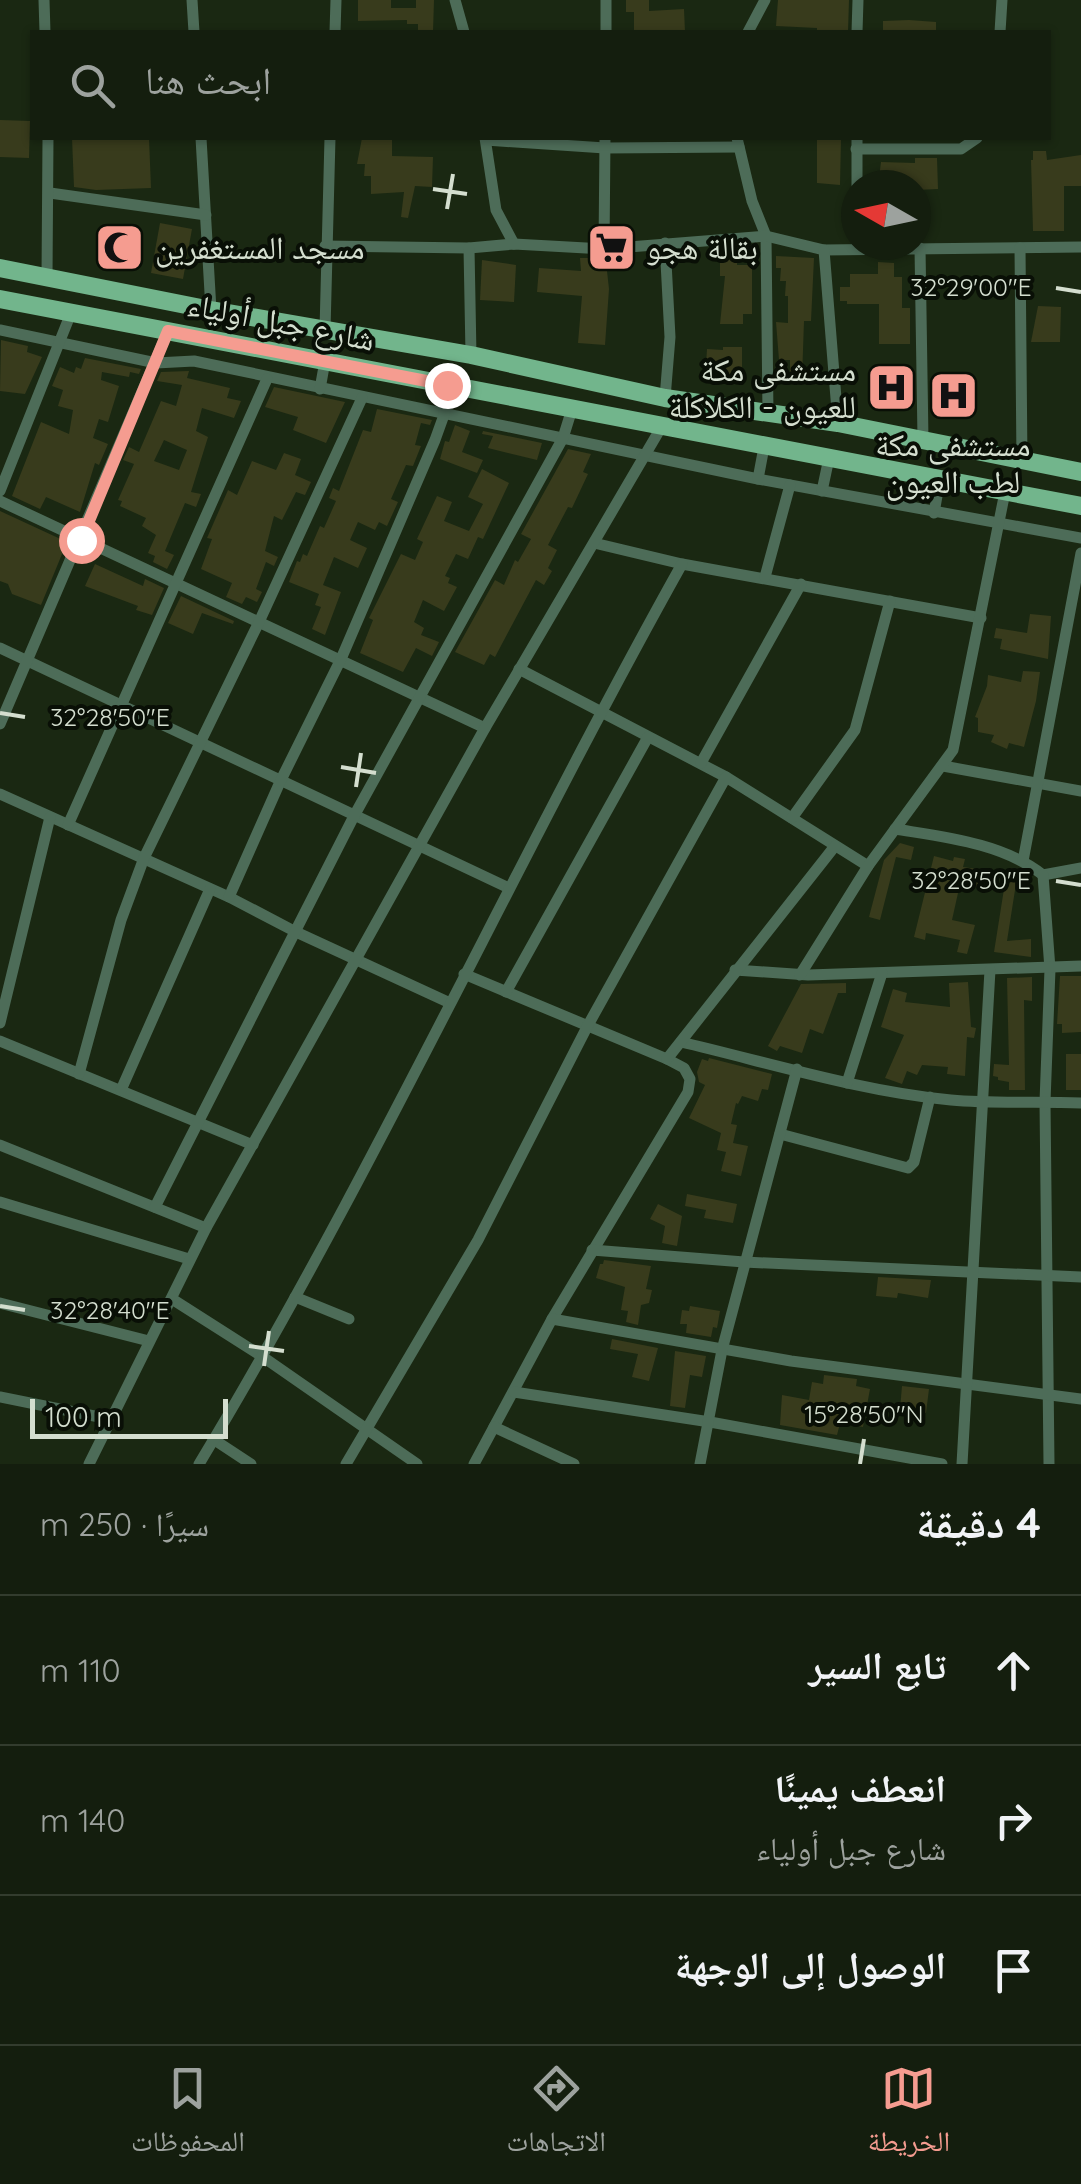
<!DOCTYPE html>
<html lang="ar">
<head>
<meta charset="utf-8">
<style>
	:root { --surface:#141e0e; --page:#1d2717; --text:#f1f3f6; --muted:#9da29e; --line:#333c2e; --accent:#f59c90 }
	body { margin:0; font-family:Quicksand,"Noto Naskh Arabic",sans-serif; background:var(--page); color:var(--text); direction:rtl }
	.compass { position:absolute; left:841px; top:170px; width:90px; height:90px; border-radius:50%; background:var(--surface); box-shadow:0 2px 8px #0004; rotate:279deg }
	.scale { position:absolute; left:30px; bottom:25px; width:198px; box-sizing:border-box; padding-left:10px; border:5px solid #d4decf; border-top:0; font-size:28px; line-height:35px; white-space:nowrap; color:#d4decf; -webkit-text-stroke:8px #090f06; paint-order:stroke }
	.stop { position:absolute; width:30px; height:30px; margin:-22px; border:8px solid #f59c90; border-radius:50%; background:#fff }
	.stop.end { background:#f59c90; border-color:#fff; box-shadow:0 2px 10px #0008 }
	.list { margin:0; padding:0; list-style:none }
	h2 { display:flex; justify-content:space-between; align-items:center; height:130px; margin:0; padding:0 40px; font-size:42px }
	h2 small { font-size:32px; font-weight:400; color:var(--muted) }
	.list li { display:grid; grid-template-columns:65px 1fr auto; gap:30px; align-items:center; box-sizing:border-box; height:150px; padding:0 40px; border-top:2px solid var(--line) }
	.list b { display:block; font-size:38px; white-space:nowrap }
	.list p { margin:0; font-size:32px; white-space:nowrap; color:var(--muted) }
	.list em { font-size:32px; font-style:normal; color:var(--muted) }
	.icon { flex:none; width:55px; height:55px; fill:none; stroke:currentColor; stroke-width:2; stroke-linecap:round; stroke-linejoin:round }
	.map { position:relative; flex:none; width:1081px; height:1464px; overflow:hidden; direction:ltr }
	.search { position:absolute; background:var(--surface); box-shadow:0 2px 8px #0004; left:30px; right:30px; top:30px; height:110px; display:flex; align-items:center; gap:25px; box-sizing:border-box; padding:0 35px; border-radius:0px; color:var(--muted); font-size:38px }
	.sheet { height:580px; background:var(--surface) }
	nav { display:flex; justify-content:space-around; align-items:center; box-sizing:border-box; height:140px; border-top:2px solid var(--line); background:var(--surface); font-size:28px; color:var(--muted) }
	nav a { display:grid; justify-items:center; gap:5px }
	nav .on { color:var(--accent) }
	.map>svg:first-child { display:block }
	.building { fill:#383b1c; fill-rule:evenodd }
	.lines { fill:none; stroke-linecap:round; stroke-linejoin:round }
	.minor { stroke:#4d6c58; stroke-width:11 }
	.primary { stroke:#72b58c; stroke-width:18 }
	.route { stroke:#f59c90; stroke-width:12 }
	.ticks { fill:none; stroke:#d4decf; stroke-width:4 }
	.labels { text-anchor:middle; stroke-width:8; stroke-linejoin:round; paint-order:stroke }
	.poi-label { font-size:32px; fill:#d4decf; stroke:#090f06; text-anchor:start }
	.street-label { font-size:32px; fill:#d4decf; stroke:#090f06 }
	.ticks-label { font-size:25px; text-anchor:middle; fill:#d4decf; stroke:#090f06; stroke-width:8; stroke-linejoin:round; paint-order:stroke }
</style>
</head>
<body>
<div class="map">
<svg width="1081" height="1464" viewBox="0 0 1081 1464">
	<rect width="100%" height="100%" fill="#1a2812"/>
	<!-- building -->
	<g class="building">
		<polygon points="358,0 391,0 391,8 416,8 416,0 434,0 433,32 418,32 418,24 407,24 407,20 358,21"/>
		<polygon points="626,0 649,0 649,11 684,9 685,32 634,32 634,12 626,12"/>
		<polygon points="778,0 849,0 848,32 817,32 817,28 776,26"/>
		<polygon points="909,20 936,22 936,32 883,32 883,21"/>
		<polygon points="0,120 30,121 29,158 0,157"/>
		<polygon points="72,138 149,138 151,188 96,190 74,187"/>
		<polygon points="362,138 392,138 392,156 433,157 432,187 415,186 408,218 401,217 404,192 371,194 371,176 364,176 365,164 357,164"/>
		<polygon points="817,138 841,138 840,185 817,183"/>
		<polygon points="1033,151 1046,151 1047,160 1081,155 1081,186 1064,186 1064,231 1033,231 1031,160 1033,160"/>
		<polygon points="915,158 937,158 938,189 916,190 916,185 891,185 890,179 879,178 881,162 915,163"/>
		<polygon points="160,223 192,229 183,279 151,273"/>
		<polygon points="115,227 135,231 130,265 114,262 116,254 111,254"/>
		<polygon points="720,250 737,251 737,265 752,265 752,314 743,314 743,324 720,324 725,276 720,276"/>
		<polygon points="776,256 814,258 811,321 804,321 802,379 790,379 790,360 779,360 776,322 788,323 788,296 785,296 786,281 780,281 781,268 776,268"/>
		<polygon points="580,258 597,258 598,271 607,271 609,289 605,345 578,343 582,296 537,292 539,268 581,271"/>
		<polygon points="482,260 516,265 514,302 480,300"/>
		<polygon points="878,262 894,263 894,277 902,277 902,308 910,308 910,344 879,344 879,304 847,304 847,301 840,301 840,287 850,287 850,274 878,274"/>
		<polygon points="1038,306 1061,307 1060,342 1031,342"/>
		<polygon points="1,340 28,346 27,352 42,357 25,394 0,391"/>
		<polygon points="723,347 742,347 742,375 723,376 723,366 706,365 707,349 723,350"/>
		<polygon points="85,358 141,369 139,374 130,372 129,377 102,372 101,380 119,386 108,422 99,419 93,438 108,444 99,465 95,463 80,512 46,497 40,509 12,496 41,422 69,434 73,410 58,406 63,390 52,386 60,367 74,373 76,367 81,369"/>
		<path d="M189 371 187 378 230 388 227 398 241 401 234 418 202 408 196 431 208 437 191 492 201 494 196 507 185 503 165 551 174 555 167 569 153 562 155 556 148 553 156 535 142 526 146 518 120 506 122 501 118 500 134 464 123 460 129 447 139 452 161 401 176 406 182 385 157 381 161 372ZM164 440 187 450 179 470 154 461Z"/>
		<polygon points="274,387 345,402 326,443 293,430 298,417 265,407"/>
		<polygon points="377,409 432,420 430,425 421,423 415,445 421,446 413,466 406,465 391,499 398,502 387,526 379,522 375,530 358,522 350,540 367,548 358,568 334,557 323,585 341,592 325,635 312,629 321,607 315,605 319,594 289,582 297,561 300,562 303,554 307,556 320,526 324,528 336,501 329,498 333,488 339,491 363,430 371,432"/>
		<polygon points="455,425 470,431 462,452 483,460 477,473 440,459 445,441 449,442"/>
		<polygon points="483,431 542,443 537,460 488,448 493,436 482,434"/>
		<polygon points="568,449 591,454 583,472 588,474 572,508 568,507 548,545 557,550 548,568 552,571 544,585 536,580 495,657 490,654 484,665 455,652 495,580 504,585 515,560 518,562 531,539 521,534"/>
		<polygon points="284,453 301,459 295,475 311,482 305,495 296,492 282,520 274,516 265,551 278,557 274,566 266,562 256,589 262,592 257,602 246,597 242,604 226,597 232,583 201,569 212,539 207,538 228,490 237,495 252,461 276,470"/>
		<polygon points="482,469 509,483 483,539 478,537 468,559 456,554 445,576 450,578 448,583 457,587 444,611 423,600 414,622 424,628 421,635 439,642 432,656 416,648 403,672 360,653 373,620 369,618 401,554 415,560 423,542 417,539 437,496 452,502 444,521 469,531 483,504 468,497"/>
		<polygon points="0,511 67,542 41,605 12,594 8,584 0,581"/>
		<polygon points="95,564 143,586 145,579 164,588 152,615 136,610 138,606 85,586"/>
		<polygon points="181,596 234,621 233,624 202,613 193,634 168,623"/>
		<polygon points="1030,614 1051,616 1048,659 1000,649 1002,639 994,638 996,628 1027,633"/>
		<polygon points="1023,671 1040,672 1036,701 1024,747 1009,743 1007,749 991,742 994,735 978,732 978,718 975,717 987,686 988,675 1021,682"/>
		<polygon points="900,843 914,847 911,860 896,857 880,920 869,917 884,860"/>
		<polygon points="934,856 953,861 954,857 965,859 963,867 984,870 980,888 960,884 952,920 975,925 967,954 957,952 960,940 926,933 925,940 914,937"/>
		<polygon points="1007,870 1018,871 1007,941 1031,939 1031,957 994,952"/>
		<polygon points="1060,976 1081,976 1081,1032 1062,1033 1062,1024 1057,1024"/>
		<polygon points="1032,977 1032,1001 1024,1000 1025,1090 1009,1090 1009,1082 998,1080 998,1077 993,1076 994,1064 1009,1065 1007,978"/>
		<polygon points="968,982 971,1027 976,1028 974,1038 967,1037 965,1076 947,1074 948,1067 922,1065 917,1075 907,1071 902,1084 885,1078 904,1035 881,1027 893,989 907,993 905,1002 950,1007 949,983"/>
		<polygon points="846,983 846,993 838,993 823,1034 810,1029 802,1053 780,1046 777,1051 768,1046 801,984"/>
		<rect x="1066" y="1054" width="15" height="36"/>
		<polygon points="709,1058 772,1074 768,1090 762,1089 758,1101 742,1096 738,1104 736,1103 731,1124 737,1125 733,1143 748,1146 741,1176 721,1171 726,1152 717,1150 721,1133 689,1118 705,1085 699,1082 697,1072 702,1059 708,1061"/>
		<polygon points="687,1194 737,1204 733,1223 704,1218 706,1210 685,1206"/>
		<polygon points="658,1204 682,1216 677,1246 662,1243 665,1226 650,1219"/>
		<polygon points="604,1260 651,1266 646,1289 652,1290 649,1303 641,1305 638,1325 626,1322 628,1311 621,1310 625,1287 596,1278 600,1264 603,1264"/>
		<polygon points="878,1277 931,1280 928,1298 898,1293 897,1298 876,1296"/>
		<polygon points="690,1306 720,1311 717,1328 713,1327 711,1337 686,1333 687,1324 680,1324 682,1310 689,1311"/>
		<polygon points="612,1339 658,1348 649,1381 632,1377 638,1354 610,1349"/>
		<polygon points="675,1351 706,1356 702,1377 690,1375 685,1408 670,1406"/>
		<polygon points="824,1375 857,1379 856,1386 870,1389 863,1427 840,1423 837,1435 780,1425 782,1395 809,1400 812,1382 823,1384"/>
		<polygon points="902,1386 929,1389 926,1413 900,1409"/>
	</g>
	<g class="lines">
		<!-- minor -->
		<g class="minor">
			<polyline points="44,0 45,32"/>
			<polyline points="192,0 194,32"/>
			<polyline points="455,0 464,32"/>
			<polyline points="335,32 336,0"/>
			<polyline points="606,32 606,0"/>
			<polyline points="748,32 765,0"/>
			<polyline points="857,32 858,0"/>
			<polyline points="1000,32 1002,0"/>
			<polyline points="201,138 211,310"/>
			<polyline points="485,138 496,210 514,244"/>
			<polyline points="737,138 752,201 766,236 768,415"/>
			<polyline points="857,138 857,185"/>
			<polyline points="486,140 605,148 739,147"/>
			<polyline points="856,149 961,149 977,138"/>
			<polyline points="50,193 206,215"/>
			<polyline points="665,243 670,337 665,398"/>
			<polyline points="325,246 469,248 514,244 604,249 766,236 824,250 1081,247"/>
			<polyline points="469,248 471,355"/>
			<polyline points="920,248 923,439"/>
			<polyline points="1020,248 1022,462"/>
			<polyline points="604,249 605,138"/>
			<polyline points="824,250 838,423"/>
			<polyline points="47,277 48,138"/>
			<polyline points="0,330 156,363 194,361 758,479 1081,538"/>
			<polyline points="325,330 330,138"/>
			<polyline points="320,389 325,361"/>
			<polyline points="758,479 764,447"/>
			<polyline points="0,491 71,313"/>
			<polyline points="822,491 829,458"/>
			<polyline points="0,501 485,728"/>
			<polyline points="934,513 940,479"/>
			<polyline points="594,543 682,564 981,618"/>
			<polyline points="765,577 790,485"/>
			<polyline points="0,648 509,888"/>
			<polyline points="519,669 726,777 868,866"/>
			<polyline points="0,724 168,331"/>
			<polyline points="701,763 801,584"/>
			<polyline points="943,766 1081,791"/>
			<polyline points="0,794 229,897 296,932 450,1003"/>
			<polyline points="792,818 855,730 890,601"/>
			<polyline points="68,825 267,379"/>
			<path d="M895 829C944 837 1003 843 1043 875L1081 868"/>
			<polyline points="1023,861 1081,553"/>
			<polyline points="1043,875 1050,969 1045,1102 1049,1464"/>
			<polyline points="229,897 280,782 341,659 435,440 444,415 447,385"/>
			<polyline points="735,970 808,975 1081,966"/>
			<polyline points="464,974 667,1059 684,1068 690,1079 688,1092 552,1319 474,1464"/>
			<polyline points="800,975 868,866 953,750 1005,492"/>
			<polyline points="506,992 648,737"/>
			<polyline points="0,1023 50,817"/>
			<polyline points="0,1041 253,1145"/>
			<path d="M681 1042C770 1063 860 1091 951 1100 994 1104 1038 1101 1081 1103"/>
			<polyline points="667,1059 835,846"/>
			<polyline points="79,1074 121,920 144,858 259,622 362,398"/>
			<polyline points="847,1083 882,973"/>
			<polyline points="121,1090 210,889"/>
			<polyline points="780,1134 908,1168 914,1162 930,1097"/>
			<polyline points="0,1145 206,1228"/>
			<polyline points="0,1202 189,1259"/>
			<polyline points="155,1207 354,816 563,438 572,409"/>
			<polyline points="592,1250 744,1262 1081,1277"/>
			<polyline points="295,1297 349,1319"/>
			<polyline points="172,1299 263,1357 417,1464"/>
			<polyline points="0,1303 149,1341"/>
			<polyline points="552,1319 791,1361 1081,1399"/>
			<polyline points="514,1392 710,1422 942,1464"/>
			<polyline points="0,1397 109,1419"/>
			<polyline points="494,1427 574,1464"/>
			<polyline points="213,1439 251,1464"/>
			<polyline points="89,1464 206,1228 485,728 662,426"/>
			<path d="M199 1464C375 1172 516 861 682 564"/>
			<polyline points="346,1464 478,1240 587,1027 726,777"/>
			<polyline points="700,1464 722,1350 797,1069"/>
			<polyline points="962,1464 990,970"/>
		</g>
		<!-- primary -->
		<g class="primary">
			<polyline points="0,268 211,310 471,355 665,398 838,423 1081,472"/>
			<polyline points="0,299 1081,506"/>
		</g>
	</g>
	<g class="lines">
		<!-- route -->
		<polyline class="route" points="81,540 168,331 447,385"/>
	</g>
	<!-- ticks -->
	<path class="ticks" d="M433 189 467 194M447 209 453 174M1056 288 1081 292M0 713 25 717M341 767 376 773M356 787 361 753M1056 881 1081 885M0 1306 25 1310M249 1346 284 1351M264 1366 269 1331M860 1464 864 1439"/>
	<!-- icons -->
	<defs>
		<symbol id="mosque-square" viewBox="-11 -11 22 22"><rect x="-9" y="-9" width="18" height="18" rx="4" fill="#f59c90" stroke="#090f06"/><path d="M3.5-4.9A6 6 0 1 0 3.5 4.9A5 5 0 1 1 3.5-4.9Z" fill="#111"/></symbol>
		<symbol id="supermarket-square" viewBox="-11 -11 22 22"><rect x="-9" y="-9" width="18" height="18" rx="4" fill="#f59c90" stroke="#090f06"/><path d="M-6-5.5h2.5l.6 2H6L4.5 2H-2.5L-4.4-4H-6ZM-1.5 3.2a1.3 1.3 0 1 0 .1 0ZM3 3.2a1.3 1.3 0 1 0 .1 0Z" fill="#111"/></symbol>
		<symbol id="hospital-square" viewBox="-11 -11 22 22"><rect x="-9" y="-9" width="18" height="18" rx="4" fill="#f59c90" stroke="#090f06"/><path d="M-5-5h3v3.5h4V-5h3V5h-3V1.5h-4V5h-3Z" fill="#111"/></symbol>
	</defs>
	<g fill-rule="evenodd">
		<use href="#mosque-square" x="92" y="220" width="55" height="55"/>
		<use href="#supermarket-square" x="584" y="220" width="55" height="55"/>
		<use href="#hospital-square" x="864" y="360" width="55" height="55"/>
		<use href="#hospital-square" x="926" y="368" width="55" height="55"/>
	</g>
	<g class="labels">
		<!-- poi labels -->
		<g class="poi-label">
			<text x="155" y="259">مسجد المستغفرين</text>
			<text x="646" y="259">بقالة هجو</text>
			<text x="856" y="381" text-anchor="end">مستشفى مكة<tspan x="856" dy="37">للعيون - الكلاكلة</tspan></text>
			<text x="953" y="456" text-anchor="middle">مستشفى مكة<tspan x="953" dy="37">لطب العيون</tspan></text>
		</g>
		<!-- street labels -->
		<g class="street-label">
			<text transform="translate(281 322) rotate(11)" y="11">شارع جبل أولياء</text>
		</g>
	</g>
	<g class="ticks-label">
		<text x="971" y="296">32°29'00"E</text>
		<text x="110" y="726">32°28'50"E</text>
		<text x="971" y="889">32°28'50"E</text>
		<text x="110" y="1319">32°28'40"E</text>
		<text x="864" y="1423">15°28'50"N</text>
	</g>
</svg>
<svg class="compass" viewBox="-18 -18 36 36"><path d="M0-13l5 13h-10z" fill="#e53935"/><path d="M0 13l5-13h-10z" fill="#9da29e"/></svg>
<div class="scale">100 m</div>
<div class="stop" style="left:81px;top:540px"></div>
<div class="stop end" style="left:447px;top:385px"></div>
<div class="search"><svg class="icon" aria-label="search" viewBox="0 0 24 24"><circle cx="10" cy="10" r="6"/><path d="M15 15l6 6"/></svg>ابحث هنا</div>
</div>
<section class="sheet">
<h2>4 دقيقة<small>سيرًا · 250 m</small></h2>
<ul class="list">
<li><svg class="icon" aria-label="ahead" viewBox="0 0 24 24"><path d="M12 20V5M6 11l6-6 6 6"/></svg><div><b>تابع السير</b></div><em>110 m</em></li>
<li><svg class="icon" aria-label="right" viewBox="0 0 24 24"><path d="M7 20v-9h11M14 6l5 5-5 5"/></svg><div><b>انعطف يمينًا</b><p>شارع جبل أولياء</p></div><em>140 m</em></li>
<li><svg class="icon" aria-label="arrive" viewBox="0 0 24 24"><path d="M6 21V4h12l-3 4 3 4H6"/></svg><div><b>الوصول إلى الوجهة</b></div></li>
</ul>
</section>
<nav>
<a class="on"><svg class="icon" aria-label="map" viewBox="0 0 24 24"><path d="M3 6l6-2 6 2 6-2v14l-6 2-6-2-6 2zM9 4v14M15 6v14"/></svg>الخريطة</a>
<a><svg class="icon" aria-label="directions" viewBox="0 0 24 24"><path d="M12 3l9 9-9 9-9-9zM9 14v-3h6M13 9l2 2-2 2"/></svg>الاتجاهات</a>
<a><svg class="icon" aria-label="saved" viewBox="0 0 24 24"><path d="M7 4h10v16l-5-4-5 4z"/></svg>المحفوظات</a>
</nav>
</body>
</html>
